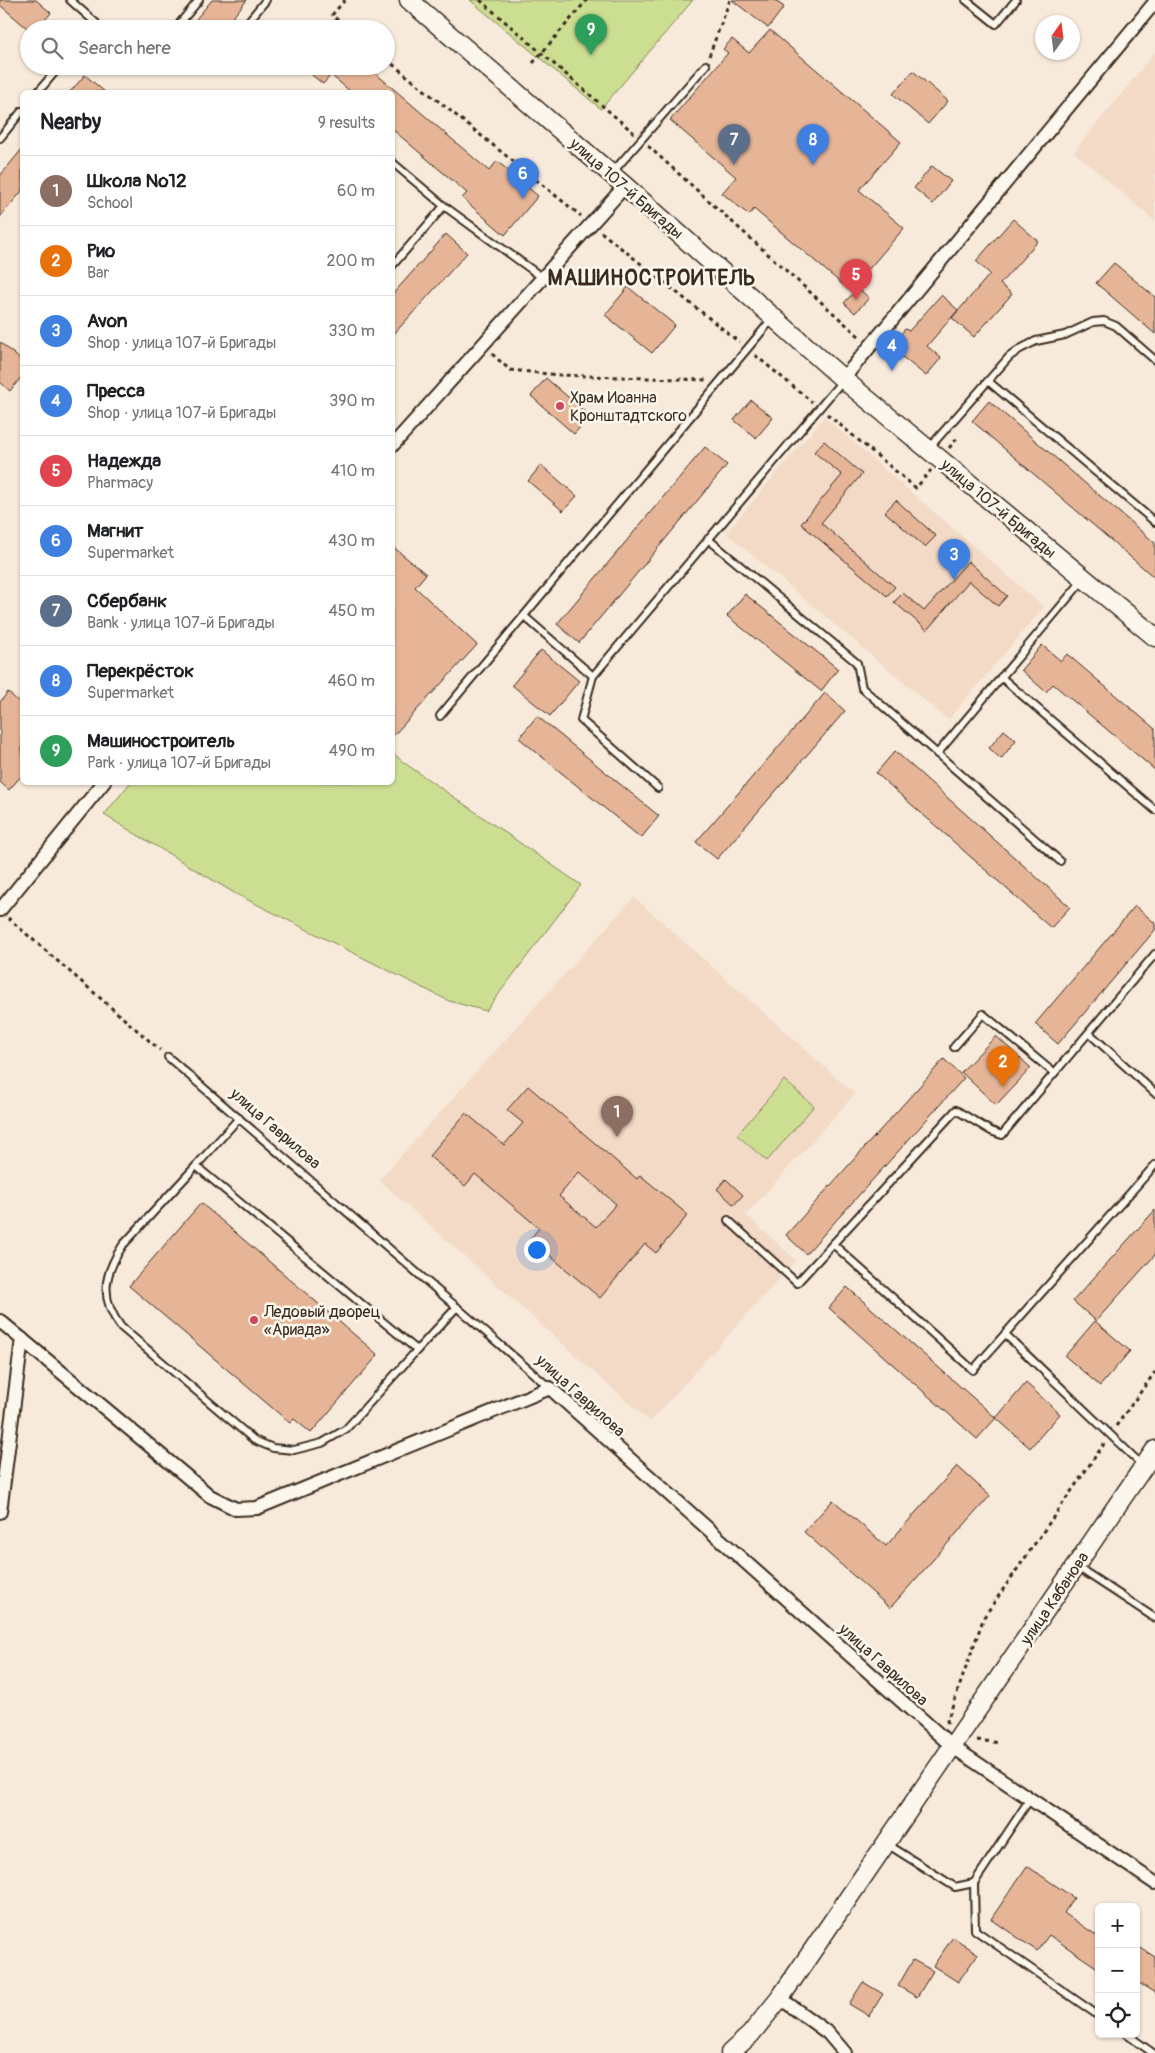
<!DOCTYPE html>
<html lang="en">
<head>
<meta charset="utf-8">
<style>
	:root { --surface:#fff; --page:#f6f6f6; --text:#202124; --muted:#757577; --line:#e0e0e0; --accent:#7c3aed }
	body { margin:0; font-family:Pangolin,sans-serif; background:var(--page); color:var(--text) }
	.controls { position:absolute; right:15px; bottom:15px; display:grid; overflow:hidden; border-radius:8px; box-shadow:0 1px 4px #0004 }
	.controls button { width:45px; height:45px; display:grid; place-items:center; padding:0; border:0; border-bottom:1px solid var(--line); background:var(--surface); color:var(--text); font:25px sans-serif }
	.compass { position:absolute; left:1035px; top:15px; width:45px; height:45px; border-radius:50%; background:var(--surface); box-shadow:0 1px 4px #0004; rotate:14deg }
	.you { position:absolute; left:536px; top:1249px; width:18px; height:18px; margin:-12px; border:4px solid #fff; border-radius:50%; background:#1a73e8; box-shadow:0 0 0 8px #1a73e833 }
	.badge { display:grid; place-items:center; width:32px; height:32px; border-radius:50%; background:var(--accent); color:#fff; font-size:16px; font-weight:700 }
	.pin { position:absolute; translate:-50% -41px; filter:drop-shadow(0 1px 2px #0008) }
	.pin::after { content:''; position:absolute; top:26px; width:18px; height:15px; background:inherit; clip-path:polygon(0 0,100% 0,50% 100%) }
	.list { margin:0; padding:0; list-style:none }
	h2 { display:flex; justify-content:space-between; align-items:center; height:65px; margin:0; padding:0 20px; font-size:21px }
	h2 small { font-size:16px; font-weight:400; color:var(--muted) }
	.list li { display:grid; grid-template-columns:32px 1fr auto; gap:15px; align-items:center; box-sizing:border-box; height:70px; padding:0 20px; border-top:1px solid var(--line) }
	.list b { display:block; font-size:19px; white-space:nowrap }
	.list p { margin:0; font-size:16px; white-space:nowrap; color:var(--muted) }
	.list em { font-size:16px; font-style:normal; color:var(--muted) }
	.icon { flex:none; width:28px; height:28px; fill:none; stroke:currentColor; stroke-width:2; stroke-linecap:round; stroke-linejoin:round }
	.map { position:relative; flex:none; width:1155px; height:2053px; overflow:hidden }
	.search { position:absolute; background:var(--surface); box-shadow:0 1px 4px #0004; left:20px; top:20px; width:375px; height:55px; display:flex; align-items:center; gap:12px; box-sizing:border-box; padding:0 18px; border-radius:28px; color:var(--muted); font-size:19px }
	.panel { position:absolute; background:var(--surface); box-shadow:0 1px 4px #0004; left:20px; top:90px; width:375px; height:695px; border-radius:8px }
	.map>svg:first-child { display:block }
	.built { fill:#f2dac7 }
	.green { fill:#ccde92; stroke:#848458 }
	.building { fill:#e6b597; stroke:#3b2a1e; fill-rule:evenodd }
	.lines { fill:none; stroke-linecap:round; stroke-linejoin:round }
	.service-casing { stroke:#3b2a1e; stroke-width:10 }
	.minor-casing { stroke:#3b2a1e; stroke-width:16 }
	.secondary-casing { stroke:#3b2a1e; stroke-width:21 }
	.path { stroke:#3b2a1e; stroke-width:3; stroke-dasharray:4 4; stroke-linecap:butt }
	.service { stroke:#fbf7ec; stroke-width:6 }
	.minor { stroke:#fbf7ec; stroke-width:12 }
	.secondary { stroke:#fbf7ec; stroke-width:18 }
	.poi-dot { fill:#d1495b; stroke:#fbf7ec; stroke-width:2 }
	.labels { text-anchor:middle; stroke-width:5; stroke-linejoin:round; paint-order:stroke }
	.street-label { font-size:16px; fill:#3b2a1e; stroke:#fbf7ec }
	.poi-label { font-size:16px; fill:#3b2a1e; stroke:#fbf7ec; text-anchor:start }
	.district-label { font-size:21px; font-weight:bold; letter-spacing:1px; fill:#3b2a1e; stroke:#fbf7ec }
</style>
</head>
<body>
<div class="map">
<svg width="1155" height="2053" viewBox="0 0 1155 2053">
	<rect width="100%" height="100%" fill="#f7eadb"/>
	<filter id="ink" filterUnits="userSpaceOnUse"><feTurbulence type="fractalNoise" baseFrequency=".02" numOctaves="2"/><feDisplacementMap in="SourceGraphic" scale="10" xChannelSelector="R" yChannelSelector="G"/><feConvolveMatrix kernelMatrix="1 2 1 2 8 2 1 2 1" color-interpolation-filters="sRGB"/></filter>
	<g filter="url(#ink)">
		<!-- built -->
		<g class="built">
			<polygon points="1155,52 1155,221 1074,152"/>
			<polygon points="824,417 1044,607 948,720 726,533"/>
			<polygon points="634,897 855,1094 746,1215 796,1260 650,1422 379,1180"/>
		</g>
		<!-- green -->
		<g class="green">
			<polygon points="470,0 693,0 601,109"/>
			<polygon points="393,753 403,762 581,885 486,1011 449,1001 236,894 104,815 130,783 392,782"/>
			<polygon points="784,1080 814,1106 767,1161 737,1135"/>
		</g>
		<!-- building -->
		<g class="building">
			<polygon points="0,0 36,0 51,13 37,29 28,29 0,5"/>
			<polygon points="212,0 247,0 223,29 208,29 196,19"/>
			<polygon points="732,0 774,0 784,7 768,28"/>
			<polygon points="770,30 901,142 859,190 904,228 850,291 754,209 749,215 722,193 736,177 670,120 728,53 723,49 732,39 749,53"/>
			<polygon points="301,66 367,66 489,171 497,161 538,196 505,235 462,198 467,193 392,129 392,92 351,92 331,75 323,84"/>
			<polygon points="913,71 948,101 928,124 893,94"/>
			<polygon points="85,75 105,92 70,92"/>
			<polygon points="22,149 22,191 0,217 0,176"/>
			<polygon points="932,166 951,181 933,204 914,188"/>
			<polygon points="1013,219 1038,241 1000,284 1012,294 974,337 952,318 990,274 976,261"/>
			<polygon points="446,234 467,253 392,336 392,295"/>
			<polygon points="1114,263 1155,297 1155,334 1096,283"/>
			<polygon points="628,287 675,325 652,353 605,315"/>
			<polygon points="858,288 869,298 855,313 844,303"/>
			<polygon points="941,295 958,310 927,346 941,358 926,376 890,347 905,329 909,331"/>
			<polygon points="0,342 22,361 22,376 10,391 0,382"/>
			<polygon points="546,378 590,416 574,434 531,396"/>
			<polygon points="751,400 773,418 756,438 734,420"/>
			<polygon points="989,401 1155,543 1155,578 972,421"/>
			<polygon points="824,441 862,474 821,523 895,587 887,596 801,524 842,475 814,452"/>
			<polygon points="705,447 727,465 579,643 557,624"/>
			<polygon points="541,465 577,496 563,511 528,481"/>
			<polygon points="896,500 936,536 925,547 885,512"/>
			<polygon points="392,546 426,574 415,587 477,645 392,737"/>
			<polygon points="968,561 1007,596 998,606 969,581 927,630 894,602 903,593 924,611"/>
			<polygon points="745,594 838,669 821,691 727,616"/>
			<polygon points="1042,645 1061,661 1067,654 1155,729 1155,770 1053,684 1046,692 1021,670"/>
			<polygon points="541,650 579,681 550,716 512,685"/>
			<polygon points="8,692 22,705 22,775 9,790 0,782 0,702"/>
			<polygon points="825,693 845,711 717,859 696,842"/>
			<polygon points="537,716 659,816 641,838 519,738"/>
			<polygon points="1004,730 1016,740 1001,759 989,748"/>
			<polygon points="895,751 1070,907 1051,928 876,773"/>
			<polygon points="1135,906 1155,923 1155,930 1058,1044 1035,1024"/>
			<polygon points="996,1036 1031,1068 996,1105 961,1072"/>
			<polygon points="944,1059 964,1078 806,1254 786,1235"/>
			<path d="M528 1086 637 1179 640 1175 688 1215 656 1253 645 1244 600 1298 530 1239 539 1228 475 1174 465 1186 429 1156 466 1113 504 1145 523 1123 507 1110ZM579 1172 616 1204 596 1227 559 1196Z"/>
			<polygon points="726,1179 743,1195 734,1205 717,1189"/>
			<polygon points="201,1203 378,1355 311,1433 294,1419 290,1423 129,1286"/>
			<polygon points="1155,1210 1155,1255 1096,1321 1073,1301"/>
			<polygon points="847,1287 996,1418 977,1439 829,1308"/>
			<polygon points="1095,1321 1130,1351 1100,1386 1065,1356"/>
			<polygon points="1026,1383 1060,1414 1030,1448 996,1418"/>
			<polygon points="957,1466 990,1496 890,1608 804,1532 833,1500 886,1546"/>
			<polygon points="1027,1866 1074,1898 1064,1913 1099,1937 1099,1969 1049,1935 1037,1951 991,1919"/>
			<polygon points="953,1937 978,1954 958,1982 933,1966"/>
			<polygon points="1136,1945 1155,1957 1155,1993 1136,1981"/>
			<polygon points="913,1960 933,1971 917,1997 898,1986"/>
			<polygon points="863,1982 883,1994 869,2016 849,2004"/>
		</g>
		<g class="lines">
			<defs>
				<g id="service">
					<polyline points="70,0 96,23 91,29"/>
					<polyline points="966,0 996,24 1016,0"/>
					<polyline points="187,29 180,23 199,0"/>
					<polyline points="242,29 266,0"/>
					<polyline points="38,92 60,66"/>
					<polyline points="0,138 22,111"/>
					<polyline points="392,162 444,206 392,266"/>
					<polyline points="612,173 706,65"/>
					<polyline points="444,206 543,278"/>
					<polyline points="988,381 1155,522"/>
					<polyline points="929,448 1009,357 1020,349 1036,341 1065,335 1093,322 1104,321 1116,326 1155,360"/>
					<polyline points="708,539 857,663 862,688 1060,861"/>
					<polyline points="524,616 593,676 843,380"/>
					<polyline points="593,676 581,720 658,788"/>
					<polyline points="1001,677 1155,810"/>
					<polyline points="440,716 773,318"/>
					<polyline points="937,754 1083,580"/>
					<polyline points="1089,1033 1155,1093"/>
					<polyline points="954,1047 983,1014 1054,1073"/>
					<polyline points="168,1057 550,1388"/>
					<polyline points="239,1118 196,1166 417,1350 457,1307"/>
					<path d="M196 1166 123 1245C104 1274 99 1298 121 1327L254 1440 273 1448 294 1450 322 1443 346 1429 417 1350"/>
					<polyline points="728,1220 797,1283 956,1110 991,1131 1002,1135 1155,954"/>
					<polyline points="833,1244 973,1370 1155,1165"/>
					<polyline points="1005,1334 1143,1466"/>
					<polyline points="1076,1566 1155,1618"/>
					<polyline points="887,1844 955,1887 974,1883 1030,1799"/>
					<polyline points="974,1883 975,1930 1099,2016"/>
					<polyline points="1126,2034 1153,2053"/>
				</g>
				<g id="minor">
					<polyline points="843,379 1155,2"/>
					<polyline points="392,446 625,186"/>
					<polyline points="0,910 104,782"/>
					<polyline points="0,1321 210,1496 236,1509 257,1508 550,1388 953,1747 1155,1883"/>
					<polyline points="0,1512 22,1339"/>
					<polyline points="780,1998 828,2033 845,2053"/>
				</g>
				<g id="secondary">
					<polyline points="409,0 625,186 843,379 1155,637"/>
					<polyline points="730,2053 750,2035 780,1998 1155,1450"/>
				</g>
			</defs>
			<!-- service casing -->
			<use href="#service" class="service-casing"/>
			<!-- minor casing -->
			<use href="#minor" class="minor-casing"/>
			<!-- secondary casing -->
			<use href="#secondary" class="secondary-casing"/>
			<!-- path -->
			<g class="path">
				<polyline points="345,0 332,15 348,29"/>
				<polyline points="480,0 634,133"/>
				<polyline points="709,56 730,0"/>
				<polyline points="386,59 581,216"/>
				<polyline points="533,63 587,0"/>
				<polyline points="648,146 861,338"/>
				<polyline points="601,232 739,342"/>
				<polyline points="492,354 510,370 559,375 707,380"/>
				<polyline points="755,355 812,402"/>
				<polyline points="827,414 916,488 931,470"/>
				<polyline points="949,448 959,436"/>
				<polyline points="8,918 160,1050"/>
				<polyline points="1116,1426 1155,1372"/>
				<polyline points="948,1723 947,1721 984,1617 1104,1444"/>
				<polyline points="977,1740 1000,1743"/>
			</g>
			<!-- service -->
			<use href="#service" class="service"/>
			<!-- minor -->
			<use href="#minor" class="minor"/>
			<!-- secondary -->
			<use href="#secondary" class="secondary"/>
		</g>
	</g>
	<!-- markers -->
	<g class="poi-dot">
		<circle cx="560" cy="406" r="5"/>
		<circle cx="254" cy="1320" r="5"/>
	</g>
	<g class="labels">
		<!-- street labels -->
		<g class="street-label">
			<text transform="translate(627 188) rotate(41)" y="6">улица 107-й Бригады</text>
			<text transform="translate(999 508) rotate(40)" y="6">улица 107-й Бригады</text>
			<text transform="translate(276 1128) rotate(41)" y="6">улица Гаврилова</text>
			<text transform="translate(581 1395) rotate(42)" y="6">улица Гаврилова</text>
			<text transform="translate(1054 1598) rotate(-56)" y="6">улица Кабанова</text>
			<text transform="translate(884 1664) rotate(42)" y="6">улица Гаврилова</text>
		</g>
		<!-- poi labels -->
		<g class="poi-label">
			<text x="570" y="403">Храм Иоанна<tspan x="570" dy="18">Кронштадтского</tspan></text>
			<text x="264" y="1317">Ледовый дворец<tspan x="264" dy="18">«Ариада»</tspan></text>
		</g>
		<!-- district labels -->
		<g class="district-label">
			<text x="652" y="285">МАШИНОСТРОИТЕЛЬ</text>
		</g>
	</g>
</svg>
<div class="controls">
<button>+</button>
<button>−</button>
<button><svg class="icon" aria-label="locate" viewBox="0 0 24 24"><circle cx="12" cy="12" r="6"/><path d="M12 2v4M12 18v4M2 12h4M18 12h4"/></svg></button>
</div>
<svg class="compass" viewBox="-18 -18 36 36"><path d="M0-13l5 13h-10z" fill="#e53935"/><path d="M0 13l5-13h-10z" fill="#757577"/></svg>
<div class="you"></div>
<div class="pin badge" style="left:617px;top:1137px;background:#8d6e63">1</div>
<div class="pin badge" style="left:1003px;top:1087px;background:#e8710a">2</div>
<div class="pin badge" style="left:954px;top:580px;background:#3f7fe0">3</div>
<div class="pin badge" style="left:892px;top:371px;background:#3f7fe0">4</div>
<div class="pin badge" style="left:856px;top:300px;background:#e0444e">5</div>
<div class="pin badge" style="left:523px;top:199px;background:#3f7fe0">6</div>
<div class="pin badge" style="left:734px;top:165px;background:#5c6f8a">7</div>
<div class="pin badge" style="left:813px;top:165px;background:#3f7fe0">8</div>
<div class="pin badge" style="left:591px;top:55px;background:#2e9e5b">9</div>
<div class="search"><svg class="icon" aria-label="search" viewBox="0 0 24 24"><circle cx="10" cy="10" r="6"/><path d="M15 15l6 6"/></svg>Search here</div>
<section class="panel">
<h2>Nearby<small>9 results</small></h2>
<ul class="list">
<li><span class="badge" style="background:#8d6e63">1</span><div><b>Школа №12</b><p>School</p></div><em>60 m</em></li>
<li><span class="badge" style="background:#e8710a">2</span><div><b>Рио</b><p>Bar</p></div><em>200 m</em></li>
<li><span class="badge" style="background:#3f7fe0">3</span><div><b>Avon</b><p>Shop · улица 107-й Бригады</p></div><em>330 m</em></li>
<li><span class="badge" style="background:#3f7fe0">4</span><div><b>Пресса</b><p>Shop · улица 107-й Бригады</p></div><em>390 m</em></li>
<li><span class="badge" style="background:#e0444e">5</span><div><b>Надежда</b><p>Pharmacy</p></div><em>410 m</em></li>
<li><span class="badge" style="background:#3f7fe0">6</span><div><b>Магнит</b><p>Supermarket</p></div><em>430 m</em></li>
<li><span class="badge" style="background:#5c6f8a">7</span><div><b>Сбербанк</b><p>Bank · улица 107-й Бригады</p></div><em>450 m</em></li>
<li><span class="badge" style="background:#3f7fe0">8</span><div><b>Перекрёсток</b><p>Supermarket</p></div><em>460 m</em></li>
<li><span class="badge" style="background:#2e9e5b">9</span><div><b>Машиностроитель</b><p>Park · улица 107-й Бригады</p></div><em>490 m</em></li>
</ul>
</section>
</div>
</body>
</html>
